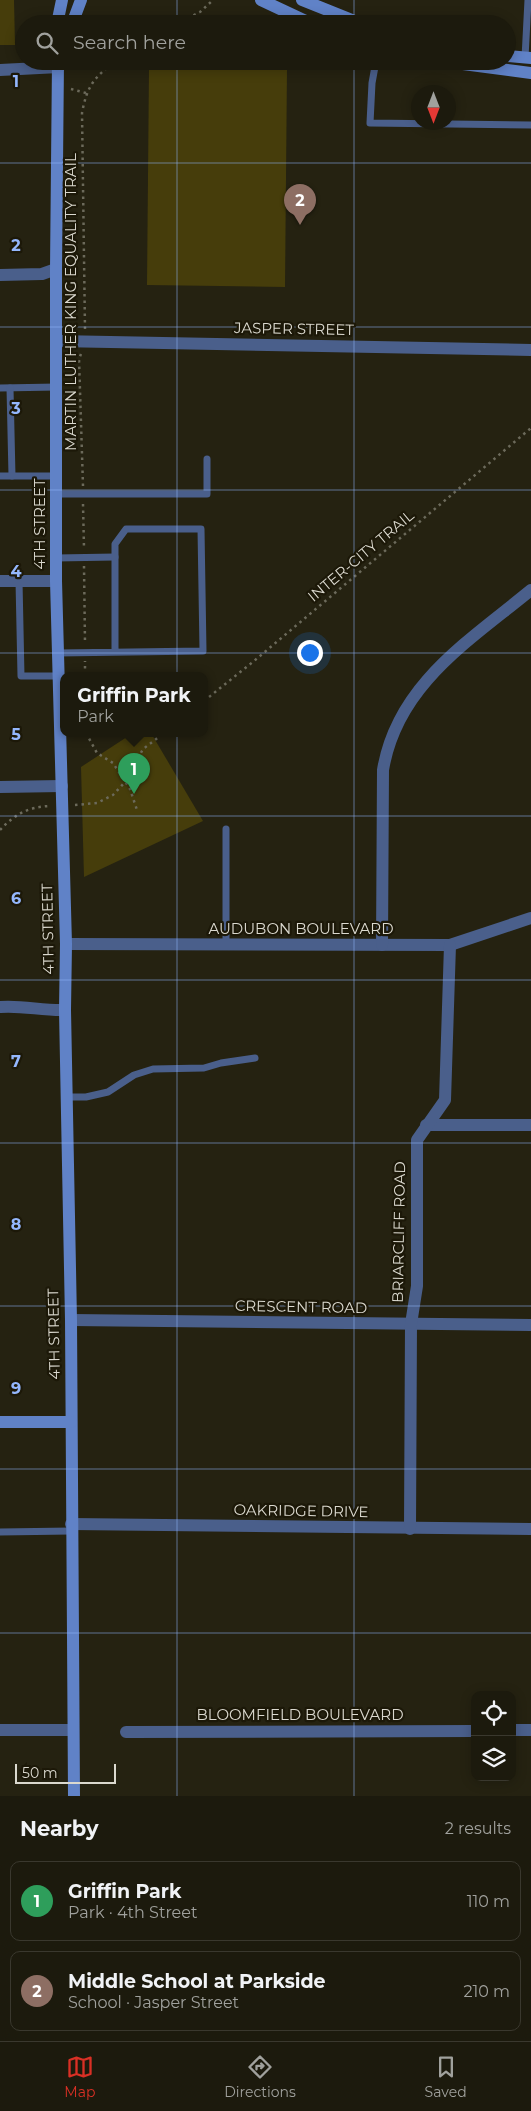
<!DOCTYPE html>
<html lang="en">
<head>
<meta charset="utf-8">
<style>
	:root { --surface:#1c1a0d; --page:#29271b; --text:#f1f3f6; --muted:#a0a19d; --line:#3a382e; --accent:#d93025 }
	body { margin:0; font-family:Montserrat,sans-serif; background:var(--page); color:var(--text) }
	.controls { position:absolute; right:15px; bottom:15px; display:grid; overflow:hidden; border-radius:10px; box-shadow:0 2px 12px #0003 }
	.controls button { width:45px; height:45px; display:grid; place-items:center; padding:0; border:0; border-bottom:1px solid var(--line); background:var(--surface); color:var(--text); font:25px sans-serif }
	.compass { position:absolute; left:411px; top:85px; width:45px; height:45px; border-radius:50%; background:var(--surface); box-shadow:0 2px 12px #0003; rotate:180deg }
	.scale { position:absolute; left:15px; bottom:12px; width:101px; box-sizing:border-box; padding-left:5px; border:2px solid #dbd9cf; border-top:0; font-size:14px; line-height:18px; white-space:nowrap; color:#dbd9cf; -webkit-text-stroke:4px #1c1808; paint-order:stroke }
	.you { position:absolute; left:309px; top:652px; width:18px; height:18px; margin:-12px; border:4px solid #fff; border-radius:50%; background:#1a73e8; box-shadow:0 0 0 8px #1a73e833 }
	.badge { display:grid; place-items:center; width:32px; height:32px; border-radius:50%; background:var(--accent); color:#fff; font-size:16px; font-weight:700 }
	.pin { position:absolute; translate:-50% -41px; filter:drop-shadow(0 1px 2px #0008) }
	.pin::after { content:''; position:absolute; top:26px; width:18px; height:15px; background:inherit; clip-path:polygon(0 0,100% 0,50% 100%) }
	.popup { position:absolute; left:60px; top:672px; width:148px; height:65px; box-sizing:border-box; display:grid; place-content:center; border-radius:10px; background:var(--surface); filter:drop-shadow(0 1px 4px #0005); font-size:16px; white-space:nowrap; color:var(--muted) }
	.popup b { font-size:19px; color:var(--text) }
	.popup::after { content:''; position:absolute; left:50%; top:100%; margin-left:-10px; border:10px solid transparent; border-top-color:var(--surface) }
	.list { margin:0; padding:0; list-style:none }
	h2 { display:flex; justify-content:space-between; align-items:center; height:65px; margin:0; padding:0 20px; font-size:21px }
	h2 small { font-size:16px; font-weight:400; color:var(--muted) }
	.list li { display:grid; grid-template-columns:32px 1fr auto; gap:15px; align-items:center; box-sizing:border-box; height:80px; margin:0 10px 10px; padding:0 10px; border:1px solid var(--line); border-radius:10px }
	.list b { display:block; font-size:19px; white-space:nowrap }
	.list p { margin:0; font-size:16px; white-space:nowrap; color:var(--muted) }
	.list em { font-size:16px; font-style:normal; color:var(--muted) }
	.icon { flex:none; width:28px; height:28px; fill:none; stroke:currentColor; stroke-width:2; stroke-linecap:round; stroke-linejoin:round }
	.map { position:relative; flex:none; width:531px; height:1796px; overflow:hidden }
	.search { position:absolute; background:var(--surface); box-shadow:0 2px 12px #0003; left:15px; right:15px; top:15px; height:55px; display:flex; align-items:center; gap:12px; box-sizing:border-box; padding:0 18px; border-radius:28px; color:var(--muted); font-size:19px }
	.sheet { height:245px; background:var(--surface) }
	nav { display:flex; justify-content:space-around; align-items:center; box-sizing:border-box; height:70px; border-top:1px solid var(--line); background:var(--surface); font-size:14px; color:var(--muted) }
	nav a { display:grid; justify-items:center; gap:2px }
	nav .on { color:var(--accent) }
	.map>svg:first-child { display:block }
	.green { fill:#463d0b }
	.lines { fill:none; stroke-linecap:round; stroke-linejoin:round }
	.path { stroke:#6c6a5b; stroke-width:2.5; stroke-dasharray:2.5 4; stroke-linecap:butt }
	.lane { stroke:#4a5f8b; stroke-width:7 }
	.street { stroke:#4a5f8b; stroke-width:12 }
	.secondary { stroke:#6082c7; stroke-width:12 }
	.grid { fill:none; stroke:#94b7fd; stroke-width:1; stroke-opacity:0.55 }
	.labels { text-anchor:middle; stroke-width:4.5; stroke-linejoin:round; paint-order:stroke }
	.street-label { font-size:15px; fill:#dbd9cf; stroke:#1c1808 }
	.grid-label { font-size:16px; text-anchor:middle; font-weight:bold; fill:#94b7fd; stroke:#1c1808; stroke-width:4.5; stroke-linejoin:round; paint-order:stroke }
</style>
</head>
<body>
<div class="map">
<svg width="531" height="1796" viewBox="0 0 531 1796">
	<rect width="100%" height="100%" fill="#252211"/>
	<!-- green -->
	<g class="green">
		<polygon points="0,0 14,0 15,45 0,45"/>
		<polygon points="149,67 287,68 285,287 147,285"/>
		<polygon points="133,733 151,733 203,821 84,877 81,767"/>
	</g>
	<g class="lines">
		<!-- path -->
		<g class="path">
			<polyline points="176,24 200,12 213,0"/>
			<polyline points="71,89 86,93"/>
			<path d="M85 329 82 113C87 86 94 77 116 61"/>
			<polyline points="81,354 79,359 83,486"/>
			<polyline points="83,504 84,548"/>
			<polyline points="84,566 85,643"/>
			<polyline points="85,675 85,661"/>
			<polyline points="204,701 254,661 531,428"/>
			<polyline points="86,733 97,753 113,763 130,789 137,810"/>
			<polyline points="75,805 97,803 113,795 125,782 143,749 164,733"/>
			<path d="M0 830C15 814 28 807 50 806"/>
		</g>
		<!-- lane -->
		<g class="lane">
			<polyline points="525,58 528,0"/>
			<polyline points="376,61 372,83 370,123 531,125"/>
			<polyline points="0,388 57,387"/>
			<polyline points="10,388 12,476"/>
			<polyline points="0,476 56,476"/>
			<polyline points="56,494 207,494 207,459"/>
			<polyline points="56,558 115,557"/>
			<polyline points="19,581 21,676 59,676"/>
			<polyline points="58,653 203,651 201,529 126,529 115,544 115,652"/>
			<polyline points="226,945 226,829"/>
			<polyline points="66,1097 86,1097 108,1092 134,1075 153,1069 204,1068 221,1063 255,1058"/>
			<polyline points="0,1532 71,1531"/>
		</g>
		<!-- street -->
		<g class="street">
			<polyline points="0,70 59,67"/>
			<polyline points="0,275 42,274 56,269"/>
			<polyline points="57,341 531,350"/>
			<polyline points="0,581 56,581"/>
			<polyline points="0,787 62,786"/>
			<polyline points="66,944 450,945 531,918"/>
			<path d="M382 945 383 770C397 685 469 641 531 590"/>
			<path d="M0 1007C22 1005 43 1011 65 1010"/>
			<polyline points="426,1125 531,1125"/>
			<polyline points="71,1320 531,1325"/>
			<polyline points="71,1524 531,1529"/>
			<polyline points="410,1529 411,1324 417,1286 417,1140 445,1100 450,945"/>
			<polyline points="0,1730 73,1730"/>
			<polyline points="512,1730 531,1730"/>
			<polyline points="126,1732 475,1731"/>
		</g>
		<!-- secondary -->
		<g class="secondary">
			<polyline points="261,0 312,24"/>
			<polyline points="302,0 362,24"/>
			<polyline points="57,24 62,0"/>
			<polyline points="72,24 81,0"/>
			<polyline points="507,56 531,58"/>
			<polyline points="58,61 56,269 56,581 66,944 65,1010 71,1320 74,1796"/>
			<polyline points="440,61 531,73"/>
			<polyline points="0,1422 71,1422"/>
		</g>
	</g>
	<!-- grid -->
	<path class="grid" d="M177 0V24M354 0V24M177 61V1796M354 61V1796M0 163H531M0 327H531M0 490H531M0 653H531M0 816H531M0 980H531M0 1143H531M0 1306H531M0 1469H531M0 1633H531"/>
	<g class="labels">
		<!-- street labels -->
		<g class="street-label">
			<text transform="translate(71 302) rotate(-90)" y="5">MARTIN LUTHER KING EQUALITY TRAIL</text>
			<text transform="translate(294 329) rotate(1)" y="5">JASPER STREET</text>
			<text transform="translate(40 524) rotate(-90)" y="5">4TH STREET</text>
			<text transform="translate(361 556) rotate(-40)" y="5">INTER-CITY TRAIL</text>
			<text transform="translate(48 929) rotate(-91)" y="5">4TH STREET</text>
			<text x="301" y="934">AUDUBON BOULEVARD</text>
			<text transform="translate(399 1232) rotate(-89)" y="5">BRIARCLIFF ROAD</text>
			<text transform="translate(301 1307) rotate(1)" y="5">CRESCENT ROAD</text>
			<text transform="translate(54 1334) rotate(-91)" y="5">4TH STREET</text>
			<text transform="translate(301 1511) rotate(1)" y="5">OAKRIDGE DRIVE</text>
			<text x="300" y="1720">BLOOMFIELD BOULEVARD</text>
		</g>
	</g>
	<g class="grid-label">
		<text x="16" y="87">1</text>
		<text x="16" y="251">2</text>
		<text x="16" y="414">3</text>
		<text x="16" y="577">4</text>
		<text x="16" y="740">5</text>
		<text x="16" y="904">6</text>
		<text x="16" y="1067">7</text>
		<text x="16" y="1230">8</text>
		<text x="16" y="1394">9</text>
	</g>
</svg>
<div class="controls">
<button><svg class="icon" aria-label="locate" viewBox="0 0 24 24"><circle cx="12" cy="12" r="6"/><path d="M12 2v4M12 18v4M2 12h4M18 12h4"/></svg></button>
<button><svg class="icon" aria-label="layers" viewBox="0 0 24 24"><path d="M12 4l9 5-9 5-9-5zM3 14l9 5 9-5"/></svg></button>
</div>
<svg class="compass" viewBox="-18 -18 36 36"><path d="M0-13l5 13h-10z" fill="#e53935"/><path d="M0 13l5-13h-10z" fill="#a0a19d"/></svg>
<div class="scale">50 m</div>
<div class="you"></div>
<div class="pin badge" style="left:134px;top:794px;background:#2e9e5b">1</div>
<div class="popup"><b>Griffin Park</b>Park</div>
<div class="pin badge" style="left:300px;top:225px;background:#8d6e63">2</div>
<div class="search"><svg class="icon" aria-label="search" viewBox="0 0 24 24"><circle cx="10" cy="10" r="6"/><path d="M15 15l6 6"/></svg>Search here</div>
</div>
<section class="sheet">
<h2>Nearby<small>2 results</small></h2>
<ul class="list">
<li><span class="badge" style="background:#2e9e5b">1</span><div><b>Griffin Park</b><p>Park · 4th Street</p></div><em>110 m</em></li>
<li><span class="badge" style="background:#8d6e63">2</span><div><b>Middle School at Parkside</b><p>School · Jasper Street</p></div><em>210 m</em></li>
</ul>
</section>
<nav>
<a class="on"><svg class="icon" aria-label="map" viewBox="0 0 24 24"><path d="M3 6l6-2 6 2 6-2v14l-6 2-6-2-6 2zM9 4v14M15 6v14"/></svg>Map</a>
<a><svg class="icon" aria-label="directions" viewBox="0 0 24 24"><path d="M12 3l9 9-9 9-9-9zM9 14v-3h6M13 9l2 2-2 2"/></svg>Directions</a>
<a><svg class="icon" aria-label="saved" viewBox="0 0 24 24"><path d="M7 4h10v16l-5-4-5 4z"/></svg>Saved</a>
</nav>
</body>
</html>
